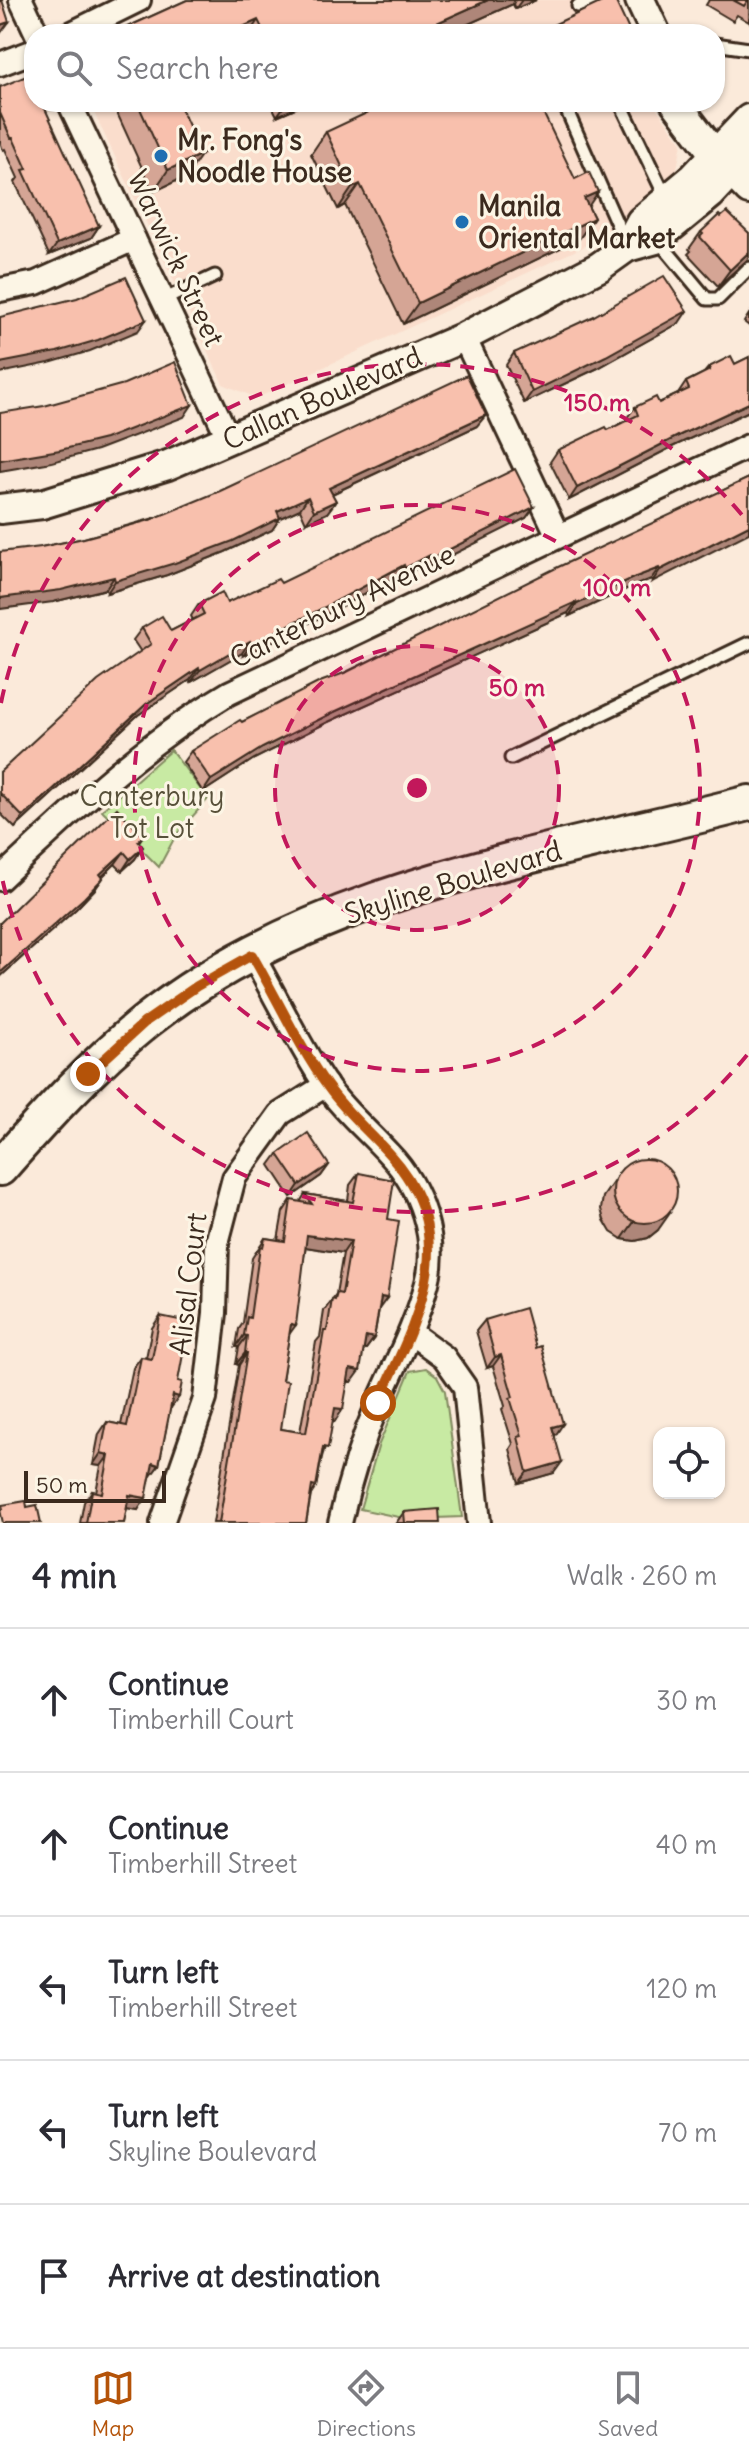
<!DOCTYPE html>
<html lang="en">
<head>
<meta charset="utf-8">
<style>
	:root { --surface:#fff; --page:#f2f2f3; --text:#2b2b33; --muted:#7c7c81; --line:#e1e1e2; --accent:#b45309 }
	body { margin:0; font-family:Delius,sans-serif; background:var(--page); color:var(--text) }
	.controls { position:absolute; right:24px; bottom:24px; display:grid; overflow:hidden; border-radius:16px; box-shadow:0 2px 6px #0004 }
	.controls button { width:72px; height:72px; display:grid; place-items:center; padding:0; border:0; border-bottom:2px solid var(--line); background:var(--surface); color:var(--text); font:40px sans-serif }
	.scale { position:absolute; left:24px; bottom:20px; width:142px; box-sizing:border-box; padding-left:8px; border:4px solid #3b2a1e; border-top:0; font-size:22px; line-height:28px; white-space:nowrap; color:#3b2a1e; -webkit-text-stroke:6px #fcf5e5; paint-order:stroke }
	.stop { position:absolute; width:24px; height:24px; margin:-18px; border:6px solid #b45309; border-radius:50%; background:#fff }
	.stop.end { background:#b45309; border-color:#fff; box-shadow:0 2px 8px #0008 }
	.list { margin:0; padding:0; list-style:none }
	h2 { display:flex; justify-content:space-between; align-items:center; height:104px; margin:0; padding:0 32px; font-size:34px }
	h2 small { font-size:26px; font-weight:400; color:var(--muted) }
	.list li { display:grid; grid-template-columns:52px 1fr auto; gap:24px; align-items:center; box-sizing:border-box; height:144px; padding:0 32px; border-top:2px solid var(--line) }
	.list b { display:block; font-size:30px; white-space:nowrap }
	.list p { margin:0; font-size:26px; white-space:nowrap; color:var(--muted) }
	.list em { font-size:26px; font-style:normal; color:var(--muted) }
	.icon { flex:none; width:44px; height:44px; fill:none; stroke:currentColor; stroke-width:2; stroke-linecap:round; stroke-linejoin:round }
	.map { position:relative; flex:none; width:749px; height:1523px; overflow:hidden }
	.search { position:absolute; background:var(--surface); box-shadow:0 2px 6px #0004; left:24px; right:24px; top:24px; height:88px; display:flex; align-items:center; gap:20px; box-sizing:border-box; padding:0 28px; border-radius:32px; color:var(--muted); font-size:30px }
	.sheet { height:824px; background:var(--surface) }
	nav { display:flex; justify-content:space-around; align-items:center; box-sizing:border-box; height:112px; border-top:2px solid var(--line); background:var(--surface); font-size:22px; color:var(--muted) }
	nav a { display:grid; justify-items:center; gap:4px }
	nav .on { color:var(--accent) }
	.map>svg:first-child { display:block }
	.built { fill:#faddcc }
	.green { fill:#c8eaa3; stroke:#828a60; stroke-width:2 }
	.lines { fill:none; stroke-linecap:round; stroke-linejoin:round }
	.service-casing { stroke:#3b2a1e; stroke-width:17 }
	.minor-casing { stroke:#3b2a1e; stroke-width:28 }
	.tertiary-casing { stroke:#3b2a1e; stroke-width:34 }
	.primary-casing { stroke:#3b2a1e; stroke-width:40 }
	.service { stroke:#fcf5e5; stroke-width:11 }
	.minor { stroke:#fcf5e5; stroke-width:22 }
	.tertiary { stroke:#fcf5e5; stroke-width:28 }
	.primary { stroke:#fcf5e5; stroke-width:34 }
	.wall { fill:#d5a595; stroke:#3b2a1e; stroke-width:2; fill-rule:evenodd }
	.shaded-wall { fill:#ae8679; stroke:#3b2a1e; stroke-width:2 }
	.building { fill:#f8c0ad; stroke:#3b2a1e; stroke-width:2; fill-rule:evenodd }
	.route { stroke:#b45309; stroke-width:10 }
	.ring { fill:none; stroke:#c2185b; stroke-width:4; stroke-dasharray:14 10 }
	.poi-dot { fill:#1f6fb2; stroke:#fcf5e5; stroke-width:3 }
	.labels { text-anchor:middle; stroke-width:6; stroke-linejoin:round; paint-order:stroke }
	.poi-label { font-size:28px; font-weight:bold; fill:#3b2a1e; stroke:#fcf5e5; text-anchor:start }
	.street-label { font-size:28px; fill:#3b2a1e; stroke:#fcf5e5 }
	.park-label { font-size:28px; fill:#575039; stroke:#fcf5e5 }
	.centre { fill:#c2185b; stroke:#fcf5e5; stroke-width:4 }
	.ring-label { font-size:24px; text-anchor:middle; font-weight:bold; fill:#c2185b; stroke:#fcf5e5; stroke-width:6; stroke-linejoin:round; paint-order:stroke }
</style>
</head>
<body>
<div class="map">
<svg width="749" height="1523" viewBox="0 0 749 1523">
	<rect width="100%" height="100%" fill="#fbeada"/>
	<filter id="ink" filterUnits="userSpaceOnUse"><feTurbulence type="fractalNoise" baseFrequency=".0125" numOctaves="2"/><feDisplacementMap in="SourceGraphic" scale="16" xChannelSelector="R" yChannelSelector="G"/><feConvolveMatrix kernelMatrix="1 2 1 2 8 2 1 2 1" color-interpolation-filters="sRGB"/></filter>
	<g filter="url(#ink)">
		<!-- built -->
		<g class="built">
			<polygon points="185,0 591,0 610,34 113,34"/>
			<polygon points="89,102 652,102 682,143 676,173 596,241 257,398 223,384"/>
		</g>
		<!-- green -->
		<g class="green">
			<polygon points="171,750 208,799 176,835 159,867 102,810"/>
			<polygon points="426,1368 437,1376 445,1391 462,1517 408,1519 360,1509 379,1444 410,1371"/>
		</g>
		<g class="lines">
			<defs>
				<g id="service">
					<polyline points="578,6 594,0"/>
					<polyline points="715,44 749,49"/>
					<polyline points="568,102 564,104 625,242"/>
					<polyline points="620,102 667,200"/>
					<polyline points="657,239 707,299 718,299 749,268"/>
					<polyline points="163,300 215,276"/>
					<polyline points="511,758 749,643"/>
				</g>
				<g id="minor">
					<polyline points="21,0 37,34"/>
					<polyline points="70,34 139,0"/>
					<polyline points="0,64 34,51"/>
					<polyline points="69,102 229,439"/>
					<polyline points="0,290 36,283 134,239"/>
					<polyline points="464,337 558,536"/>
					<path d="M0 879C72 811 143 744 229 693L749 446"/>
					<path d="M252 955C277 998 299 1046 327 1087 346 1113 368 1131 389 1154 420 1186 439 1240 427 1283 416 1325 396 1362 379 1401 362 1440 349 1482 340 1523"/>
					<polyline points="411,1333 444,1357 465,1387 479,1523"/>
					<polyline points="162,1523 205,1399 215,1313 217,1243 234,1178 280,1114 326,1085"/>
				</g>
				<g id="tertiary">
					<polyline points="640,0 656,34"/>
					<polyline points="675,102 716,156 749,190"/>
					<polyline points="627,247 641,221 694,177 749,119"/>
					<polyline points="0,509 42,504 168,465 464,337 599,267 627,247 656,239 711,194 749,153"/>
				</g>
				<path id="primary" d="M0 1168C45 1117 92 1065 145 1022 316 886 544 856 749 803"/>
			</defs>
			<!-- service casing -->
			<use href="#service" class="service-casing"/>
			<!-- minor casing -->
			<use href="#minor" class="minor-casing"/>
			<!-- tertiary casing -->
			<use href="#tertiary" class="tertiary-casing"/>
			<!-- primary casing -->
			<use href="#primary" class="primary-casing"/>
			<!-- service -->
			<use href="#service" class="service"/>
			<!-- minor -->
			<use href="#minor" class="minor"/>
			<!-- tertiary -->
			<use href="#tertiary" class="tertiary"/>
			<!-- primary -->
			<use href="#primary" class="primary"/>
		</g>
		<!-- wall -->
		<g class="wall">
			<polygon points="187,0 536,0 515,9 513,4 446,34 112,34"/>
			<polygon points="709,0 749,0 749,22 737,15 733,21 706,5"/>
			<polygon points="0,87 99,226 91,238 49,255 15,182 18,178 5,149 3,150 0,142"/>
			<polygon points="112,102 178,102 187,176 153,192"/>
			<polygon points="270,102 309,102 277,116"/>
			<polygon points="326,132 588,206 594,218 579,239 403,324 345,205 338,209 311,154"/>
			<polygon points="721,217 749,233 749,257 718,286 688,254 691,251 689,249 701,232"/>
			<polygon points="749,314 749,326 744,322"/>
			<polygon points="679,323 598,368 524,403 506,365 514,353"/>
			<polygon points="749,357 749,411 672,447 569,500 550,462 558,450 608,430 627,421 626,419 635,407 659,403 678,394 686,382 704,373 709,367 735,364"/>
			<polygon points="477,426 332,494 336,501 327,513 306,523 300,509 280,518 272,530 225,552 167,575 107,593 106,589 53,602 41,547 84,538"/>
			<polygon points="749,478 652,582 651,579 624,590 569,616 568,613 326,723 254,759 203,792 183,762 191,751 242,722"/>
			<polygon points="534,507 526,518 424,569 422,566 397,579 396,577 321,617 243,656 242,653 191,682 190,680 138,715 15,828 0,813 0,772 141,652 133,640 142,628 171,631 193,620 191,616 199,604 227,603 281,583"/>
			<polygon points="143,836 139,842 135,859 122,871 115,864 102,877 103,878 95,889 76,909 0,977 0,923"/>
			<polygon points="278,1154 329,1165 321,1176 291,1197 270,1165"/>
			<polygon points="622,1169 658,1230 648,1238 635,1241 622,1239 611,1232 604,1220 601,1209 603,1197"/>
			<path d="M359 1173 388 1219 379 1309 374 1338 366 1349H364L352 1382H348L335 1421 333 1420 322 1457 316 1487 311 1495 306 1523H213L239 1365 236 1364 239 1347H236L239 1329 243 1323 252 1258 265 1238 278 1240 283 1212 291 1200 300 1202 305 1194 348 1201 350 1185ZM306 1247 343 1253 336 1294 324 1311 320 1337 316 1342 300 1432 281 1429 282 1380 289 1335Z"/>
			<polygon points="160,1316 171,1408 170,1408 159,1465 150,1476 138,1510 127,1508 124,1523 80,1523 84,1502 92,1491 96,1492 101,1466 93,1465 99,1434 107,1422 121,1425 133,1368 141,1357 146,1358 152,1328"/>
			<polygon points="485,1320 554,1436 554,1473 519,1483 510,1449 513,1444 502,1409 505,1406 493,1366 487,1368 476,1331"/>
			<polygon points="404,1512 440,1523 396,1523"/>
		</g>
		<!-- shaded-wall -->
		<g class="shaded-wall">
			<polygon points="488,0 515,0 513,4 446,34 425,34 430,26"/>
			<polygon points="522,0 536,0 515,9"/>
			<polygon points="258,20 249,34 227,34"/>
			<polygon points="9,22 0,34 0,25"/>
			<polygon points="287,102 309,102 277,116"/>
			<polygon points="202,154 187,176 153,192 168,170"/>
			<polygon points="360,184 345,205 338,209 352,188"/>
			<polygon points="598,192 584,213 584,198"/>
			<polygon points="594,218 579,239 403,324 418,303"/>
			<polygon points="99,226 91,238 49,255 57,244"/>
			<polygon points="749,252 749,257 747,260 718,286 730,270"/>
			<polygon points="687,311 679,323 598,368 524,403 532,392"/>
			<polygon points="146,320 138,331 90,351 49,363 0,373 0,363"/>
			<polygon points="749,403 749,411 672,447 569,500 577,488 680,435"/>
			<polygon points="192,405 184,417 97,450 52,462 0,471 0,460"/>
			<polygon points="486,415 477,426 321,499 329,488"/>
			<polygon points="308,497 300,509 269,523 277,511"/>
			<polygon points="336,501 327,513 306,523 314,511"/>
			<polygon points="534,507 526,518 424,569 432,558"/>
			<polygon points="280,518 272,530 225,552 167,575 107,593 115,581"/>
			<polygon points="749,525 749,533 652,582 660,570"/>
			<polygon points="430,555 422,566 397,579 405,568"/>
			<polygon points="404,565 396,577 321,617 243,656 251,644"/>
			<polygon points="659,568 651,579 624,590 569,616 577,604 633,578"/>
			<polygon points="114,577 106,589 53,602 0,609 0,598"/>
			<polygon points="576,602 568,613 326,723 254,759 203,792 211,780 262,748 334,712"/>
			<polygon points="250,641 242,653 191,682 200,670"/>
			<polygon points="199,668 190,680 138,715 15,828 23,817 146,704"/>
			<polygon points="143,847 135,859 122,871 130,859"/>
			<polygon points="124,852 115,864 92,886 100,874"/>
			<polygon points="103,878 95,889 76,909 0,977 0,973"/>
			<polygon points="329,1165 321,1176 291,1197 299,1185"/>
			<polygon points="670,1213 658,1230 648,1238 635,1241 622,1239 634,1222"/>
			<polygon points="307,1235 351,1241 343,1253 299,1246"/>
			<polygon points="381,1297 387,1298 379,1309"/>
			<polygon points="291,1324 296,1325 288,1336"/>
			<polygon points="244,1335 247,1336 239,1347 236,1347"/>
			<polygon points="366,1336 374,1338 366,1349 358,1348"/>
			<polygon points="245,1353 247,1353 239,1365 236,1364"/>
			<polygon points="501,1355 493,1366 487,1368 495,1357"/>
			<polygon points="350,1369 360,1371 352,1382 342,1381"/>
			<polygon points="173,1395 179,1397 171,1408 165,1407"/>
			<polygon points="335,1408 343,1409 335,1421 327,1419"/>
			<polygon points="563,1424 555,1436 552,1427"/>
			<polygon points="101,1453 109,1455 101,1466 93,1465"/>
			<polygon points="562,1462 554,1473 519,1483 527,1472"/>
			<polygon points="153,1463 159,1465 151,1476 145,1475"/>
			<polygon points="129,1495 146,1498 138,1510 121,1507"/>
		</g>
		<!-- building -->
		<g class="building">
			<polygon points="0,0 2,0 9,22 0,25"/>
			<polygon points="187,0 488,0 430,26 434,34 265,34 258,20 227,34 112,34"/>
			<polygon points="606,0 615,0 629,30 620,34 534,34"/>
			<polygon points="733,0 749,0 749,1 748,0 744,6"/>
			<polygon points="29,75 34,85 34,102 42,102 99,226 57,244 23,170 27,169 13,138 11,138 0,113 0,87"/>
			<polygon points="137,102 178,102 202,154 168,170"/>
			<polygon points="390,102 538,102 575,179 589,172 598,192 584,198 594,218 418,303 360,184 352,188 326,132"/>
			<polygon points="727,212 749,233 749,252 730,270 700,237 703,234 701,232 719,215 721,217"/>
			<polygon points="664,276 687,311 606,356 532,392 514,353 592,317"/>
			<polygon points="126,277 146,320 98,340 57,352 0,363 0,317 77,298"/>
			<polygon points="731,356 735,364 749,357 749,403 680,435 577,488 558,450 606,427 608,430 638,415 635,407 656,397 659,403 689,389 686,382 710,370 709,367"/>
			<polygon points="175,362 192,405 105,439 60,450 0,460 0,413 44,406 124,384"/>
			<polygon points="467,375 486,415 329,488 336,501 314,511 308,497 277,511 280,518 233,541 175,563 115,581 114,577 61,590 0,598 0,552 41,547 84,538 150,520 220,491"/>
			<polygon points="515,469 534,507 432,558 430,555 405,568 404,565 329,605 251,644 250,641 200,670 199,668 146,704 23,817 0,793 0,772 98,681 151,644 142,628 162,616 171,631 204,614 199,604 222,592 227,603 278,579 281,583"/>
			<polygon points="749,478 749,525 660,570 659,568 633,578 577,604 576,602 334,712 262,748 211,780 191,751 240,720 242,722 320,682 347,672 556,568"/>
			<polygon points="117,808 143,836 138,841 143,847 130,859 124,852 100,874 103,878 84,898 0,973 0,923"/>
			<polygon points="308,1133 329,1165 299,1185 278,1154"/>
			<circle cx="645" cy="1191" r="32"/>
			<path d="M359 1173 394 1180 388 1219 399 1221 387 1298 381 1297 374 1338 366 1336 360 1371 350 1369 343 1409 335 1408 328 1448 323 1447 316 1487 312 1486 306 1523H219L247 1353H245L247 1336 244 1335 247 1317 250 1318 260 1246 263 1247 265 1238 285 1241 291 1200 312 1204 305 1194 353 1202ZM307 1235 351 1241 342 1294 337 1293 335 1300 332 1299 327 1331H324L306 1433 281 1429 288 1381 282 1380 291 1324 296 1325Z"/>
			<polygon points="525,1308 536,1348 541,1346 563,1424 552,1427 562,1462 527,1472 518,1437 522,1436 510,1398 513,1397 501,1355 495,1357 485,1320"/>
			<polygon points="160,1316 189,1322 178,1381 182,1382 179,1397 173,1395 159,1465 153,1463 146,1498 129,1495 124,1523 86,1523 92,1491 102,1493 109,1455 101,1453 107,1422 127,1426 141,1357 152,1359"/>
			<polygon points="26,1501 27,1507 37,1505 41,1523 3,1523 0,1510 3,1509 2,1505"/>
			<polygon points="439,1509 440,1523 405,1523 404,1512"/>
		</g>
	</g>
	<g class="lines" filter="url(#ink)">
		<!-- route -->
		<path class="route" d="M88 1074 145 1022 197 986 252 955C276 996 300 1049 328 1087 348 1115 369 1131 390 1155 464 1237 417 1319 378 1403"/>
	</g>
	<!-- distance rings -->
	<circle cx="417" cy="788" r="142" fill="#c2185b" fill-opacity=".12"/>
	<g class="ring">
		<circle cx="417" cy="788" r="142"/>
		<circle cx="417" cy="788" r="283"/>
		<path d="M747 1055A425 425 0 0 1 1 873M1 703A425 425 0 0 1 747 521"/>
	</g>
	<!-- markers -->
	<g class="poi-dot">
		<circle cx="161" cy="156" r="8"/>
		<circle cx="462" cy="222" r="8"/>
	</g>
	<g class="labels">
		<!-- poi labels -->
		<g class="poi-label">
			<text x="177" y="150">Mr. Fong's<tspan x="177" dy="32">Noodle House</tspan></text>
			<text x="478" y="216">Manila<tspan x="478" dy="32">Oriental Market</tspan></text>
		</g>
		<!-- street labels -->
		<g class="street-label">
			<text transform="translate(176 258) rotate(65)" y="10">Warwick Street</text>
			<text transform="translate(322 398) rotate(-24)" y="10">Callan Boulevard</text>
			<text transform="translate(342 606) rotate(-26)" y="10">Canterbury Avenue</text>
			<text transform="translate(453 882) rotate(-17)" y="10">Skyline Boulevard</text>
			<text transform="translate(188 1284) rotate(-83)" y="10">Alisal Court</text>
		</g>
		<!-- park labels -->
		<g class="park-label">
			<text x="152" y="806">Canterbury<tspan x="152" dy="32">Tot Lot</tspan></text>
		</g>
	</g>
	<circle cx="417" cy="788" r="12" class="centre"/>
	<g class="ring-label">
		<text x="597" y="411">150 m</text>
		<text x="617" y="596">100 m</text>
		<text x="517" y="696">50 m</text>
	</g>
</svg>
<div class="controls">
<button><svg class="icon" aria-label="locate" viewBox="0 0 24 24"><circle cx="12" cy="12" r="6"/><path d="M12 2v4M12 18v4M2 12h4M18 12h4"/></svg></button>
</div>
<div class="scale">50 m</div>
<div class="stop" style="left:378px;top:1403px"></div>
<div class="stop end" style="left:88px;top:1074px"></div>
<div class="search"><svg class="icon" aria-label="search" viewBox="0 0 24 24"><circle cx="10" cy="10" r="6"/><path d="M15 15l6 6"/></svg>Search here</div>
</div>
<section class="sheet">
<h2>4 min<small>Walk · 260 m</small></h2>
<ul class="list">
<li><svg class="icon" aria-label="ahead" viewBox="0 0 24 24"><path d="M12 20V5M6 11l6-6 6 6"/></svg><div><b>Continue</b><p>Timberhill Court</p></div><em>30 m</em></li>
<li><svg class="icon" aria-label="ahead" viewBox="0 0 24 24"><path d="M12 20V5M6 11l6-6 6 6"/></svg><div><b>Continue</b><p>Timberhill Street</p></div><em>40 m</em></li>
<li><svg class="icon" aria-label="left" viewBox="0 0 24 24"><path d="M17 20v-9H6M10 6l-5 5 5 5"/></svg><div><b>Turn left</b><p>Timberhill Street</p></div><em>120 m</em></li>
<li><svg class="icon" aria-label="left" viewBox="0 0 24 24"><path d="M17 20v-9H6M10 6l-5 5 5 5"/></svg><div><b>Turn left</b><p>Skyline Boulevard</p></div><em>70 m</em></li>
<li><svg class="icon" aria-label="arrive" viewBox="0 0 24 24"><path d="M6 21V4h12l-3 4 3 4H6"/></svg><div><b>Arrive at destination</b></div></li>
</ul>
</section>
<nav>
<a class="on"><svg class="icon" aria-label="map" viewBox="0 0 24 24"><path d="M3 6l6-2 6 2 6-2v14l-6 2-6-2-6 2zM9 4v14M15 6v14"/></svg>Map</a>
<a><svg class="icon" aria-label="directions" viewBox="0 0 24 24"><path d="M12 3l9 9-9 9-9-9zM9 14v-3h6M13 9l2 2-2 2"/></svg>Directions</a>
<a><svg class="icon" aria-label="saved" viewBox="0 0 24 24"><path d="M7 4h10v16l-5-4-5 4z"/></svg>Saved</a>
</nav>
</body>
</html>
